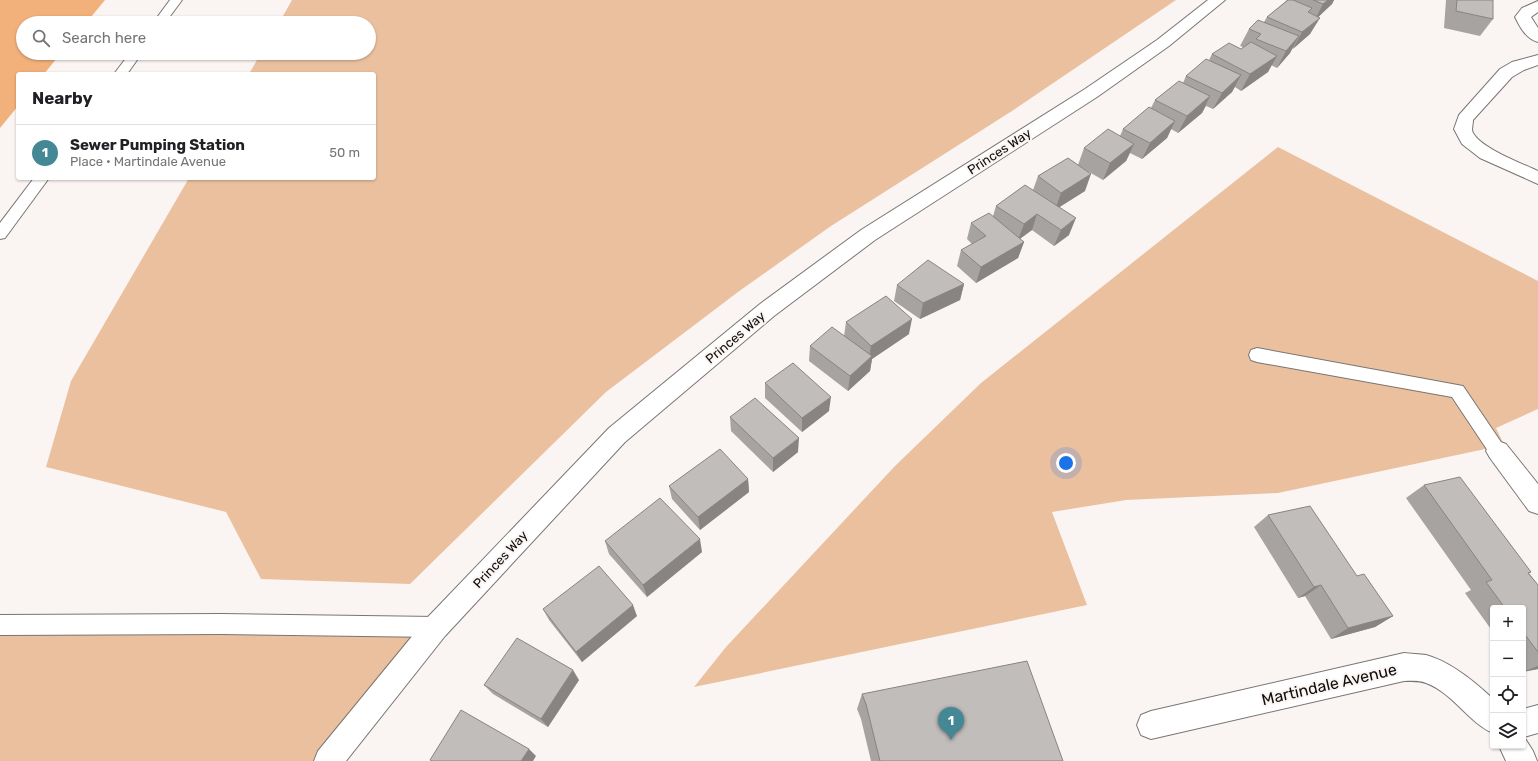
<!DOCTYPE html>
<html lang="en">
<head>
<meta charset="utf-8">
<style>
	:root { --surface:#fff; --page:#f6f6f6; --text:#202124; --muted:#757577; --line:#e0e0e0; --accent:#438894 }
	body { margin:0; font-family:Rubik,sans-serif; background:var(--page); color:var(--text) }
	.controls { position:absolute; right:12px; bottom:12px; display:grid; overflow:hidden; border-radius:4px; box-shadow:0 1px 3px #0004 }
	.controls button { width:36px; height:36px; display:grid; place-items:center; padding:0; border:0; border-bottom:1px solid var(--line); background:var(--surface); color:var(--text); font:20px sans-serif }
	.you { position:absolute; left:1066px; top:463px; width:14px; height:14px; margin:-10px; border:3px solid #fff; border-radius:50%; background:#1a73e8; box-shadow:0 0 0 6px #1a73e833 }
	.badge { display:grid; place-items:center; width:26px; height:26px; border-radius:50%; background:var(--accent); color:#fff; font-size:13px; font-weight:700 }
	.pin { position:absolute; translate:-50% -33px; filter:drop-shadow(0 1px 2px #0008) }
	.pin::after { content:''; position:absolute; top:21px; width:14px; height:12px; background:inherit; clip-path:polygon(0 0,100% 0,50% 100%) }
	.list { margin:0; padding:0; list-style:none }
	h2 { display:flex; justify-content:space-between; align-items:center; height:52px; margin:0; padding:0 16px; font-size:17px }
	h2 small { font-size:13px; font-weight:400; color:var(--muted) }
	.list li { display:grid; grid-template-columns:26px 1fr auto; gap:12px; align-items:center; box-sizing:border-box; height:56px; padding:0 16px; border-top:1px solid var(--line) }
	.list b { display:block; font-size:15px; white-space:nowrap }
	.list p { margin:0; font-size:13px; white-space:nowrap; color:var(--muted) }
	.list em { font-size:13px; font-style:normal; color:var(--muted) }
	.icon { flex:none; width:22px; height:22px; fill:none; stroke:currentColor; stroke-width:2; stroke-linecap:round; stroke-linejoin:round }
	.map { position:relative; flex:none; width:1538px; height:761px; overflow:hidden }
	.search { position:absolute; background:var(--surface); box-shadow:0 1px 3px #0004; left:16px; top:16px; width:360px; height:44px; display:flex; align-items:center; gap:10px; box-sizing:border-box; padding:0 14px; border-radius:22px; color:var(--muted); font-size:15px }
	.panel { position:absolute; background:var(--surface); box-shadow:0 1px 3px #0004; left:16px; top:72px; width:360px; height:108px; border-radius:4px }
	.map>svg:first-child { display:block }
	.green { fill:#ebc09f }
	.water { fill:#f2b07a }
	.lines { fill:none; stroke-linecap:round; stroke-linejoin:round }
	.lane-casing { stroke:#797572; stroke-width:2 }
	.street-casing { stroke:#797572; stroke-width:2 }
	.secondary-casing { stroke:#797572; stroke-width:2 }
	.lane { fill:#fff; fill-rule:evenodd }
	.street { fill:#fff; fill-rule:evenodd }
	.secondary { fill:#fff; fill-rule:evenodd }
	.wall { fill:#a6a3a0 }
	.shaded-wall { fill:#878482 }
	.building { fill:#c1bdba; stroke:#878482 }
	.labels { text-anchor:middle; stroke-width:4; stroke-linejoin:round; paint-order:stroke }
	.street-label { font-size:13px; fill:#0f0e0c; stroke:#faf5f2 }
	.near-street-label { font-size:16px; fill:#0f0e0c; stroke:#faf5f2 }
</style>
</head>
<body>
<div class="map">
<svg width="1538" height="761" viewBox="0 0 1538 761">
	<rect width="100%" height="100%" fill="#faf5f2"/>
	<!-- green -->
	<g class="green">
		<polygon points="292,0 1176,0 1012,111 831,226 738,292 606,392 410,584 261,579 226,512 46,467 71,381 189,178 374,178 374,74 249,74 261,53 369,53 369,23 279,23"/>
		<polygon points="1278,147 1538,281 1538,409 1496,428 1504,445 1278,493 1126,500 1052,512 1087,605 694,687 726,647 895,466 981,383"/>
		<polygon points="0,625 436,627 328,761 0,761"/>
	</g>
	<!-- water -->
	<polygon class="water" points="0,0 105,0 86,23 23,23 23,53 61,53 44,74 18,74 18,106 0,128"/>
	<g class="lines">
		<defs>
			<g id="lane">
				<polygon points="170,0 182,0 165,23 153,23"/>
				<polygon points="130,53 142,53 127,74 114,74"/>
				<polygon points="34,178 49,178 5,238 0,239 0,223"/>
				<polygon points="1257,348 1463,386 1507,451 1504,457 1498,459 1492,457 1452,397 1257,362 1251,360 1249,355 1251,350"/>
				<polygon points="222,614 436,617 443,620 446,627 443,634 436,637 222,634 0,635 0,615"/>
			</g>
			<g id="street">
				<path d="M1538 1V12L1531 17 1538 28V42C1526 39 1520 27 1515 17L1522 8Z"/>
				<path d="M1538 55V65L1524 70 1512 77 1473 120C1473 123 1472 127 1472 130 1475 146 1523 164 1538 171V184L1480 158 1462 144 1454 129 1459 115 1500 69 1512 62Z"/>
				<polygon points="1498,441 1506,444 1538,484 1538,514 1529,511 1490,458 1486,451 1490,444"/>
				<path d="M1404 653C1411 654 1419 654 1426 655 1451 662 1474 681 1493 699V733C1469 723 1453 693 1426 683 1419 680 1411 681 1404 681L1151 739 1141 735 1137 725 1141 715 1151 711Z"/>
				<polygon points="1538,705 1538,733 1524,737 1533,751 1537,761 1506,761 1499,746 1523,746 1523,709"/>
			</g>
			<polygon id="secondary" points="1208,0 1225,0 1169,46 1097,97 875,240 774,316 625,442 445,636 346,761 314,761 318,751 427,618 609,428 760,304 861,230 1085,89 1157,40"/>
		</defs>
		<!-- lane casing -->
		<use href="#lane" class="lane-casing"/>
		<!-- street casing -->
		<use href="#street" class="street-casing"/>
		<!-- secondary casing -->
		<use href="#secondary" class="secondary-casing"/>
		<!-- lane -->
		<use href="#lane" class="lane"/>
		<!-- street -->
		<use href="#street" class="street"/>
		<!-- secondary -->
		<use href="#secondary" class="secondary"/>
	</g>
	<!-- wall -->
	<g class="wall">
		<polygon points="1287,0 1334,0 1332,4 1318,17 1310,34 1292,49 1290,53 1277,68 1271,65 1268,72 1241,91 1235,87 1232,92 1213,109 1206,106 1202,113 1178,133 1171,129 1167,138 1142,159 1130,153 1126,161 1103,180 1082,168 1085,191 1059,207 1069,235 1054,246 1032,230 1020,239 1024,242 1018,258 976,283 957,266 961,250 972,244 967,239 971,223 993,216 996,206 1033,190 1038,176 1078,165 1084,148 1120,136 1123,129 1151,108 1155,100 1183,83 1186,76 1209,60 1212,54 1241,49 1243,47 1240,46 1249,29 1264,22 1267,17 1286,1"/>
		<polygon points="1446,0 1493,0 1493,19 1480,36 1444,28"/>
		<polygon points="964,284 960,300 920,319 894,301 897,285"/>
		<polygon points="846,322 909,334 872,359 870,371 848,391 809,361 810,346 844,336"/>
		<polygon points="765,383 829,411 802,432 765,398"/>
		<polygon points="730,417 798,452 773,472 731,431"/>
		<polygon points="748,479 749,492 700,530 672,499 669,486"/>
		<polygon points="1424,485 1531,572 1529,573 1538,585 1538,669 1523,672 1523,608 1493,608 1493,632 1465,593 1471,590 1406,498"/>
		<polygon points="1268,515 1357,576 1393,616 1375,627 1331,639 1305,596 1298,598 1254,527"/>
		<polygon points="605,541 702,552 647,597 609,554"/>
		<polygon points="543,609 637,616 582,662 549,620"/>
		<polygon points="579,680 548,727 493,694 484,685"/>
		<polygon points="862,694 1063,761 871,761 861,719 857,709"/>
	</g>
	<!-- shaded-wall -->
	<g class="shaded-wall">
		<polygon points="1328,0 1334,0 1332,4 1314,21 1323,4"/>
		<polygon points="1320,18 1310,34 1293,49 1302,32"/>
		<polygon points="1299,36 1290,53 1277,68 1286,51"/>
		<polygon points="1277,56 1268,72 1241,91 1250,74"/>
		<polygon points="1241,75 1232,92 1213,109 1222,93"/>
		<polygon points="1210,96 1202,113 1178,133 1187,116"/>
		<polygon points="1175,121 1167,138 1142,159 1150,143"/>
		<polygon points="1134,144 1126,161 1103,180 1110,163"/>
		<polygon points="1091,174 1085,191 1055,210 1061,193"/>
		<polygon points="1037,214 1032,230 1018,240 1024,224"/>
		<polygon points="1076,218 1069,235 1054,246 1061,230"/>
		<polygon points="1024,242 1018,258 976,283 981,267"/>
		<polygon points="964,284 960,300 920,319 923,303"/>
		<polygon points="912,319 909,334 872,359 870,371 848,391 850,376 869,359 871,346"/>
		<polygon points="831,397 829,411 802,432 802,418"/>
		<polygon points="799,438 798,452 773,472 773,458"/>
		<polygon points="748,479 749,492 700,530 698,517"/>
		<polygon points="700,539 702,552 647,597 643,585"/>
		<polygon points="1321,585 1305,596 1298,598 1314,587"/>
		<polygon points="633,605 637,616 582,662 576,652"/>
		<polygon points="1393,616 1375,627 1331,639 1348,628"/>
		<polygon points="1538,666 1538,669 1523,672"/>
		<polygon points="573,670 579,680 548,727 541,719"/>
		<polygon points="529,749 536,756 533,761 521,761"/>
	</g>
	<!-- building -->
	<g class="building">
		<polygon points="1288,0 1293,0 1312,8 1308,12 1320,18 1302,32 1267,17"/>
		<polygon points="1313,0 1328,0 1323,4"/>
		<polygon points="1457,0 1493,0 1493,19 1456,11"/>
		<polygon points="1258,20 1299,36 1286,51 1256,39 1261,34 1249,29"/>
		<polygon points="1251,42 1277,56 1250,74 1212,54 1229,43 1241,49"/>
		<polygon points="1206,59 1241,75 1222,93 1186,76"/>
		<polygon points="1179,81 1210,96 1187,116 1155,100"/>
		<polygon points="1149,107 1175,121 1150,143 1123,129"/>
		<polygon points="1108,129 1134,144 1110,163 1084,148"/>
		<polygon points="1068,158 1091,174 1061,193 1038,176"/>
		<polygon points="1025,185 1076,218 1061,230 1037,214 1024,224 996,206"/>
		<polygon points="989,213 1024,242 981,267 961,250 986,236 971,223"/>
		<polygon points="928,260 964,284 923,303 897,285"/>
		<polygon points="886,296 912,319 871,346 846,322"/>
		<polygon points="832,327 872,356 850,376 810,346"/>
		<polygon points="793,363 831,397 802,418 765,383"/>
		<polygon points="755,398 799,438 773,458 730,417"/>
		<polygon points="720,449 748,479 698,517 669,486"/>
		<polygon points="1460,477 1531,572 1528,573 1538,585 1538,652 1523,632 1523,608 1505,608 1486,582 1492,580 1424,485"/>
		<polygon points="660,498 700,539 643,585 605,541"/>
		<polygon points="1310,506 1357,576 1364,574 1393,616 1348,628 1321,585 1314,587 1268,515"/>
		<polygon points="599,566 633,605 576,652 543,609"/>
		<polygon points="517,638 573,670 541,719 484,685"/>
		<polygon points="1027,661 1063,761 880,761 866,704 862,694"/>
		<polygon points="461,710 529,749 521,761 432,761 430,760"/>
	</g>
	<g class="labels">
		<!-- street labels -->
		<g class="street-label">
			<text transform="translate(999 151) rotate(-33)" y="5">Princes Way</text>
			<text transform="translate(735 337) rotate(-40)" y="5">Princes Way</text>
			<text transform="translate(500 559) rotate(-47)" y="5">Princes Way</text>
		</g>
		<!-- near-street labels -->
		<g class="near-street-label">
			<text transform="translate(1329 684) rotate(-13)" y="6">Martindale Avenue</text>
		</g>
	</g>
</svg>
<div class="controls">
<button>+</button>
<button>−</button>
<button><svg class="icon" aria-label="locate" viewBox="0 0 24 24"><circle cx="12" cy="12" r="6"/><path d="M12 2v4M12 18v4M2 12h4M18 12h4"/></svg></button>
<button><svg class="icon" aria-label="layers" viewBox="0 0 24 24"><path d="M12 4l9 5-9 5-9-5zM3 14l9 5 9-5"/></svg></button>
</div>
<div class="you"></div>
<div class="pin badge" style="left:951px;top:740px">1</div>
<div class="search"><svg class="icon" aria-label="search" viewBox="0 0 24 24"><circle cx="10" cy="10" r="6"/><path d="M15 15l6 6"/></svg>Search here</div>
<section class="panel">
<h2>Nearby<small></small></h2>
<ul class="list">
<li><span class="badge">1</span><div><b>Sewer Pumping Station</b><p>Place · Martindale Avenue</p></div><em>50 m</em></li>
</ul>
</section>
</div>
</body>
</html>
